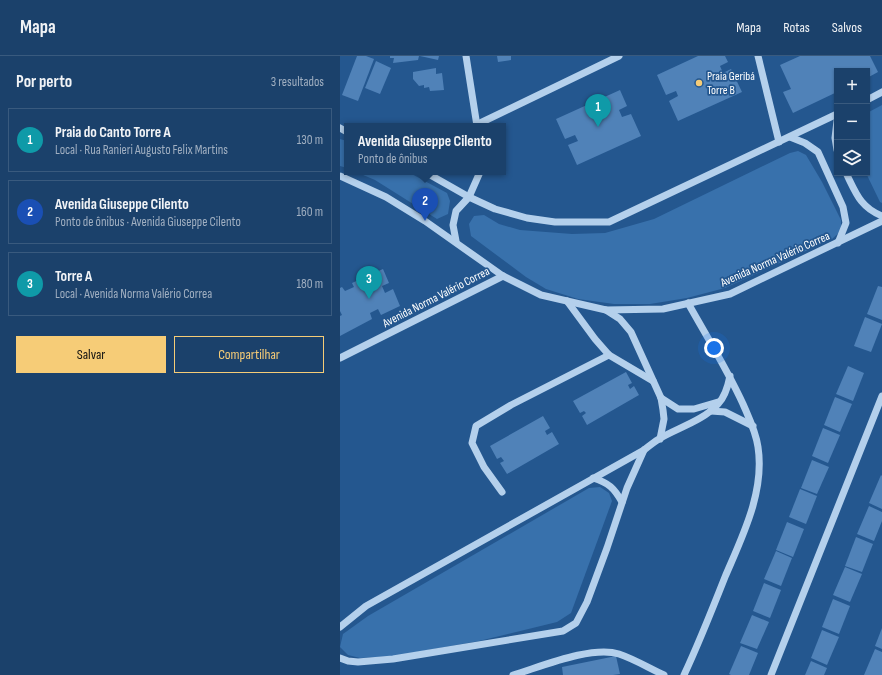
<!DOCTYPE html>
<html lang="pt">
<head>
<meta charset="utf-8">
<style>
	:root { --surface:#1b416b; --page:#284c73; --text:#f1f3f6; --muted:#a0afc1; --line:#395a7e; --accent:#f6cc77 }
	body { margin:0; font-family:"Sofia Sans Condensed",sans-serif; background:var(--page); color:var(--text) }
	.controls { position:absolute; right:12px; top:12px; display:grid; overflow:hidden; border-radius:0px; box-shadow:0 1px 3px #0004 }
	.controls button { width:36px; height:36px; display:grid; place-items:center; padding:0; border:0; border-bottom:1px solid var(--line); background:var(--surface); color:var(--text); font:20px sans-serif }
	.you { position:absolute; left:374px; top:292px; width:14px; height:14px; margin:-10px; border:3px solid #fff; border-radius:50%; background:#1a73e8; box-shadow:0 0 0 6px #1a73e833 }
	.badge { display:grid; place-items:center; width:26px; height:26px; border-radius:50%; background:var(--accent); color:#fff; font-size:13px; font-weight:700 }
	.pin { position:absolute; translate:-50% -33px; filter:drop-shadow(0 1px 2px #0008) }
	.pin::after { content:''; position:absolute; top:21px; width:14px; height:12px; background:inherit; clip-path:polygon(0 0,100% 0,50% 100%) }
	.popup { position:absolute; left:4px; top:67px; width:162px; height:52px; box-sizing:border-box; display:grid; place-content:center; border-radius:0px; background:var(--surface); filter:drop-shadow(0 1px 3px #0005); font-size:13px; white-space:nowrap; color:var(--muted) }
	.popup b { font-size:15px; color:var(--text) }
	.popup::after { content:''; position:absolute; left:50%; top:100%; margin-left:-8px; border:8px solid transparent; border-top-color:var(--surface) }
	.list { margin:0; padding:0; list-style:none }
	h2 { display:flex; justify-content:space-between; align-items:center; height:52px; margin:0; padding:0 16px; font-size:17px }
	h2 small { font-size:13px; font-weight:400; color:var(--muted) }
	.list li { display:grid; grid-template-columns:26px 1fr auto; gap:12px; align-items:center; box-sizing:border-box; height:64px; margin:0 8px 8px; padding:0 8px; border:1px solid var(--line); border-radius:0px }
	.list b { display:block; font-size:15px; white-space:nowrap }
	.list p { margin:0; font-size:13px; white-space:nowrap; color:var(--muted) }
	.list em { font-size:13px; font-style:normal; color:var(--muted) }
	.actions { display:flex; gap:8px; padding:12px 16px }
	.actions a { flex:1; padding:9px 0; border:1px solid var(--accent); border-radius:0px; text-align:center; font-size:14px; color:var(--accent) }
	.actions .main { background:var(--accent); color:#111 }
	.icon { flex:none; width:22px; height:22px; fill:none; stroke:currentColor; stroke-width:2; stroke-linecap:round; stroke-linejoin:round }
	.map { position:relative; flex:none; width:542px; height:619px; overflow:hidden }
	header { display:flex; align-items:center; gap:24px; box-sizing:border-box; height:56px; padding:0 20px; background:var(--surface); border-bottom:1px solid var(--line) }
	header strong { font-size:19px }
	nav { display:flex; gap:22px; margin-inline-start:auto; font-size:14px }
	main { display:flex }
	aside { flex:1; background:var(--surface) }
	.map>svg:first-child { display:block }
	.green { fill:#3871ac }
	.building { fill:#5082b8 }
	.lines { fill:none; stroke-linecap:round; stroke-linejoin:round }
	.minor { stroke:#b4d0ec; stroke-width:7 }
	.poi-dot { fill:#f6cc77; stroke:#24578f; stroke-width:1.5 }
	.labels { text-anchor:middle; stroke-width:3.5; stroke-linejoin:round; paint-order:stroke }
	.poi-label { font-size:12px; fill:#fff; stroke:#24578f; text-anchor:start }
	.street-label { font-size:12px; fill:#fff; stroke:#24578f }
</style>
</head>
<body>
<header>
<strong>Mapa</strong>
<nav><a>Mapa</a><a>Rotas</a><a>Salvos</a></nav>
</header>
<main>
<aside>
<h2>Por perto<small>3 resultados</small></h2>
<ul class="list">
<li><span class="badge" style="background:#0f9aa8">1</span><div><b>Praia do Canto Torre A</b><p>Local · Rua Ranieri Augusto Felix Martins</p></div><em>130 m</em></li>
<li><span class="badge" style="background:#1a4fb4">2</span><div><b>Avenida Giuseppe Cilento</b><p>Ponto de ônibus · Avenida Giuseppe Cilento</p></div><em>160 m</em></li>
<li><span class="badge" style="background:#0f9aa8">3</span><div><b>Torre A</b><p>Local · Avenida Norma Valério Correa</p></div><em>180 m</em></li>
</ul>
<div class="actions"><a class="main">Salvar</a><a>Compartilhar</a></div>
</aside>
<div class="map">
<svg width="542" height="619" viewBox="0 0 542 619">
	<rect width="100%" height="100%" fill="#24578f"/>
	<!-- green -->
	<g class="green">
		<polygon points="542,49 542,147 540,146 526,117 527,117 527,57"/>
		<polygon points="0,83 7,85 7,112 0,110"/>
		<polygon points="458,95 466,99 482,126 501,164 501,175 492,183 385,232 347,242 310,248 274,248 238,243 206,233 186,221 131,180 129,168 134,160 144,159 159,168 180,174 232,178 265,177 314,163 450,97"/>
		<polygon points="16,116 68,116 107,137 110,145 108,158 97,163 35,124"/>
		<polygon points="260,431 269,437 272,445 231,557 217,566 139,585 54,600 20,602 8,599 0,591 3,578 28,560 249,432"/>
	</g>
	<!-- building -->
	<g class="building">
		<polygon points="17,0 26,0 34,3 18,45 2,39"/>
		<polygon points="50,0 79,0 78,4 53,7 54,2 50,2"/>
		<polygon points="80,0 99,0 98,4"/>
		<polygon points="157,0 171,0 171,4 158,6"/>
		<polygon points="358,0 385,0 388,6 380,10 383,17 391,13 402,36 338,65 329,45 338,40 336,35 326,39 317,19"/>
		<polygon points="460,0 530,0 538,16 527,22 527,15 497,15 497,36 453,57 443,36 451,33 440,9"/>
		<polygon points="36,5 51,12 40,38 25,32"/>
		<polygon points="96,12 96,18 102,17 104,34 90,35 89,31 84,32 84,29 79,30 73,23 73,16"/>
		<polygon points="280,34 287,50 279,54 282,61 291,58 301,80 237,109 228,89 238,85 235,79 225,83 216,63"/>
		<polygon points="43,213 49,227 42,230 45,237 53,233 60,250 41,259 38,253 30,257 32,263 0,280 0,260 2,259 0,255 0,232 2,231 5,235 14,231 12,227"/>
		<polygon points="538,230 542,231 542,264 527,258"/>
		<polygon points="525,261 542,268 531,296 514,290"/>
		<polygon points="508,310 524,317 513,345 496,338"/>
		<polygon points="286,316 292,327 288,329 290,333 294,330 299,339 247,369 242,360 246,357 244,355 240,357 233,345"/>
		<polygon points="495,341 512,348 500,376 484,369"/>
		<polygon points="203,360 210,372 205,375 207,379 212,376 219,388 167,418 160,407 164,405 161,401 157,403 150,390"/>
		<polygon points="483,372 500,379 488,407 472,400"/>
		<polygon points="472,404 489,411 477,438 461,432"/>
		<polygon points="541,419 542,420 542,453 529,447"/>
		<polygon points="460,433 477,440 466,468 449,461"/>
		<polygon points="529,450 542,456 542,465 534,485 517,478"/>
		<polygon points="447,466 464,473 453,501 436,494"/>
		<polygon points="516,481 533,488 522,516 505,510"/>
		<polygon points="436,495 452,502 441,530 424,523"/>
		<polygon points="505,511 522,518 510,546 493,539"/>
		<polygon points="424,527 441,534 430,562 413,555"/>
		<polygon points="493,543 510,550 499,578 482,571"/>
		<polygon points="412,559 429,566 417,593 400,587"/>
		<polygon points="542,572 542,593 535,590"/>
		<polygon points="482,574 499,581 487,609 471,602"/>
		<polygon points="401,590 418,597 409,619 391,619 389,618"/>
		<polygon points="535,593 542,596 542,619 524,619"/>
		<polygon points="276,600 280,618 273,619 223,619 222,611"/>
		<polygon points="471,605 487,612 484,619 465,619"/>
	</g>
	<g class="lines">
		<!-- minor -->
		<g class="minor">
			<polyline points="126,0 137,70"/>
			<polyline points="418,0 439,86"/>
			<polyline points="527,44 542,36"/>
			<polyline points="497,65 495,82 497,94"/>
			<polyline points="136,69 279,0"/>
			<polyline points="0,72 7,76"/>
			<polyline points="450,81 465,87 478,96 503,151 506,167 498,187"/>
			<polyline points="85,116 129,141 155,153 187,162 215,166 269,166 497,58"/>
			<path d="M506 117C516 137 520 151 542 160"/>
			<polyline points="0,120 46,141 85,165 163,220 201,239 266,254 323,253 390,238 542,165"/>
			<polyline points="116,185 113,169 116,155 129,141 140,116"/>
			<polyline points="227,245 255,283 269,299 313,325"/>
			<polyline points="266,254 280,263 291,276 321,342 323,354 324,363 320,383"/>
			<polyline points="0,302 163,220"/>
			<polyline points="321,342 338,353 354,353 378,346"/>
			<polyline points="371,355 385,356 413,370"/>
			<path d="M253 422C269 427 274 432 282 446"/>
			<polyline points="162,436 144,411 132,387 136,370 171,349 269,299"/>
			<path d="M0 571 26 550 304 394C309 390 314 386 319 383 337 372 363 365 378 348 385 341 388 330 390 320"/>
			<polyline points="0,602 8,605 18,606 53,603 223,575 236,567 247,546 267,492 287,432 304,394"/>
			<path d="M173 619C200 611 252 589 279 598 294 603 309 612 324 619"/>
			<path d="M344 619C359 587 372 554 385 521 402 481 425 436 418 391 416 376 409 362 403 348 387 313 367 281 348 247"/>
			<polyline points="431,619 542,340"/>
		</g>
	</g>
	<!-- markers -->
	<circle class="poi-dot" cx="359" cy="27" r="4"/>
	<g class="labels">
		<!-- poi labels -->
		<g class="poi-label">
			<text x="367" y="24">Praia Geribá<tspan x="367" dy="14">Torre B</tspan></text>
		</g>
		<!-- street labels -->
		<g class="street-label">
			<text transform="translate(435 203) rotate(-24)" y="4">Avenida Norma Valério Correa</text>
			<text transform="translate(96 241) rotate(-27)" y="4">Avenida Norma Valério Correa</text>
		</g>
	</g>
</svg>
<div class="controls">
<button>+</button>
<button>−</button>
<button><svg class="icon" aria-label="layers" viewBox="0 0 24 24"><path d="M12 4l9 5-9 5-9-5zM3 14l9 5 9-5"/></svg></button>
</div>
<div class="you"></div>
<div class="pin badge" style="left:258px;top:71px;background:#0f9aa8">1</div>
<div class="pin badge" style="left:85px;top:165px;background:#1a4fb4">2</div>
<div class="popup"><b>Avenida Giuseppe Cilento</b>Ponto de ônibus</div>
<div class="pin badge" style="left:29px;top:243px;background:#0f9aa8">3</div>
</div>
</main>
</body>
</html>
